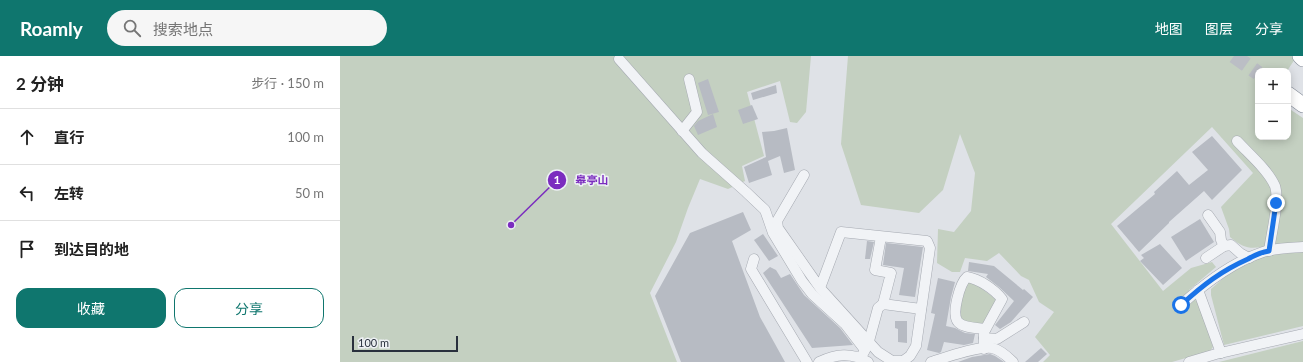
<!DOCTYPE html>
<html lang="zh">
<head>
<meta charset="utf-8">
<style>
	:root { --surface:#fff; --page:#f6f6f6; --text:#222; --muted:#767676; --line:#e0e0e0; --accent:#0f766e }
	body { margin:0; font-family:Lato,"Noto Sans SC",sans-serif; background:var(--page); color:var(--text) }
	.controls { position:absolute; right:12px; top:12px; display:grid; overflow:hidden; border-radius:8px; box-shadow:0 2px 10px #0003 }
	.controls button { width:36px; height:36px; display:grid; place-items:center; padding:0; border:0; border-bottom:1px solid var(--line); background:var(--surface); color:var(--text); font:20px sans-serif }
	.scale { position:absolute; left:12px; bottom:10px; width:106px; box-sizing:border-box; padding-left:4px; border:2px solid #29303d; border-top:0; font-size:11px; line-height:14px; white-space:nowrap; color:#29303d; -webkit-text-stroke:3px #eef1f5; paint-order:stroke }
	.stop { position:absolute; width:12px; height:12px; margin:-9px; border:3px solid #1a73e8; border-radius:50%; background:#fff }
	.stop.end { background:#1a73e8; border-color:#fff; box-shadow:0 1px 4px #0008 }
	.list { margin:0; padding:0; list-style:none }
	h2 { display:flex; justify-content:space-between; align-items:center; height:52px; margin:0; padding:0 16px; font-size:17px }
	h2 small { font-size:13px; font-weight:400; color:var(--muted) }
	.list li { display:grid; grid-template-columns:26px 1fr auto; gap:12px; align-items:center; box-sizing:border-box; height:56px; padding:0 16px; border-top:1px solid var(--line) }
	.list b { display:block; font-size:15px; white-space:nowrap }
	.list em { font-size:13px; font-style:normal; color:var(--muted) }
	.actions { display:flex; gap:8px; padding:12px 16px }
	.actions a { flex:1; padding:9px 0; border:1px solid var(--accent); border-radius:12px; text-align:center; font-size:14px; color:var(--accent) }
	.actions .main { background:var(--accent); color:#fff }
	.icon { flex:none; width:22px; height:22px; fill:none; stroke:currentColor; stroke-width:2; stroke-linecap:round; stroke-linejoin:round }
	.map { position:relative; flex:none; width:963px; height:306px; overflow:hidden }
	header { display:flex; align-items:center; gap:24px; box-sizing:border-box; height:56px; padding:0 20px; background:var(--accent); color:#fff }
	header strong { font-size:19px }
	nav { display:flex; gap:22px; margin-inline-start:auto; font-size:14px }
	.search { width:280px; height:36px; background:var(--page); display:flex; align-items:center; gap:10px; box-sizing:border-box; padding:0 14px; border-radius:22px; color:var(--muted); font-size:15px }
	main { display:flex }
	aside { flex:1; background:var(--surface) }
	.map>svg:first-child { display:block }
	.green { fill:#c4d0c1 }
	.building { fill:#b7bbc3 }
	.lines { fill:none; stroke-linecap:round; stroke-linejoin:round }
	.highway-tunnel { stroke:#bbbec5; stroke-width:15; stroke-dasharray:15 8; stroke-linecap:butt }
	.minor-casing { stroke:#a5a9b1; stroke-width:11 }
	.highway-casing { stroke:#888f9c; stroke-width:16 }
	.minor { stroke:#f1f3f6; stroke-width:10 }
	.highway { stroke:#fff; stroke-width:15 }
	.route { stroke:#1a73e8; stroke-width:5 }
	.leader { fill:none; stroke:#7b2cbf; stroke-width:1.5 }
	.callout-dot { fill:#7b2cbf; stroke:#eef1f5; stroke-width:1.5 }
	.mark-label { font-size:12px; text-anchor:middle; font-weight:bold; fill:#fff }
	.callout-label { font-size:11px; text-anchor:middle; font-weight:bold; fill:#7b2cbf; stroke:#eef1f5; stroke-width:3; stroke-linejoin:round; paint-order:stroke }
</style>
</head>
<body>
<header>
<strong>Roamly</strong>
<div class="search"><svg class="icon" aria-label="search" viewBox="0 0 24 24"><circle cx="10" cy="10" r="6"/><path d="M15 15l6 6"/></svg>搜索地点</div>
<nav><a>地图</a><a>图层</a><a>分享</a></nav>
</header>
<main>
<aside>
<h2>2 分钟<small>步行 · 150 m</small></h2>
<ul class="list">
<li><svg class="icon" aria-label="ahead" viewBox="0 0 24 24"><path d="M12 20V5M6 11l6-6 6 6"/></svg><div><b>直行</b></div><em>100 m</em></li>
<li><svg class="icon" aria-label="left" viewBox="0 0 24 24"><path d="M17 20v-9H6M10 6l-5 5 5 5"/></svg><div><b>左转</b></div><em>50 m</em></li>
<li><svg class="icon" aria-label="arrive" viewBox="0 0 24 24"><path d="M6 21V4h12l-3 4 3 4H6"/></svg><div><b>到达目的地</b></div></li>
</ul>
<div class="actions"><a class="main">收藏</a><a>分享</a></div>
</aside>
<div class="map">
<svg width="963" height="306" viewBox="0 0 963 306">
	<rect width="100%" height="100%" fill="#dfe2e7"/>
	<!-- green -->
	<g class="green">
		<polygon points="0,0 471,0 466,56 457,67 450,66 440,25 407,36 424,100 402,110 405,125 388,133 360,123 348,152 336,186 310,237 337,306 0,306"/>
		<path d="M508 0H957L947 15H918V81H948V52L963 62V186C954 187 944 187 934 189 914 192 907 196 890 181L889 173 881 151 913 117 872 71 771 168 823 235 851 212 872 206 876 211 849 234 856 245 859 247 873 291 870 295 832 306H703L710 299 695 281 714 256 699 246 689 224 681 220 659 197 647 205 625 202 620 216H612L597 207 598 173 614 176 631 155 635 117 620 78 603 134 579 157 521 149 501 88Z"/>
		<polygon points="963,196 963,270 884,289 871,239 871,233 888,218 926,199"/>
		<polygon points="627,226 633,226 657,244 644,268 624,266 619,261 623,231"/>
		<polygon points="963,285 963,306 879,306"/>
	</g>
	<!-- building -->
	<g class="building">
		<polygon points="368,23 379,56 368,59 358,27"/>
		<polygon points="436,29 437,37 413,44 411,37"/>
		<polygon points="412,49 418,63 403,68 398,54"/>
		<polygon points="373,58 377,71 358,79 354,70 358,65"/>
		<polygon points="447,72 455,114 444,117 440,100 428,105 432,119 409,127 404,111 426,101 422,76 434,75"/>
		<polygon points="872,80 902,114 872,144 864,135 829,166 829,167 799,196 777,170 815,138 814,136 837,115 849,129 868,114 852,96"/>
		<polygon points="403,156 411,174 392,185 420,261 445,306 341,306 315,240 350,177"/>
		<polygon points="860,163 874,186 846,205 831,181"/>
		<polygon points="423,178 438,200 429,205 414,184"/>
		<polygon points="527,185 534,186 530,203 525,203"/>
		<polygon points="546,187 583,191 575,241 559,239 564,212 543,209"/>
		<polygon points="820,188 842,212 823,229 800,205 804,202 801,199"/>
		<polygon points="629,206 654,210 683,234 684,233 693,241 671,266 660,273 655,269 674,245 659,231 646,221 648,218 628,215"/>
		<polygon points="430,211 436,214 441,222 450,218 464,239 500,272 513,289 472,292 423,217"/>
		<polygon points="598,222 615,226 611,241 606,270 615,272 625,277 635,278 633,287 624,289 604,286 601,296 599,297 587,294 595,258 591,257"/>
		<polygon points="555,265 567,265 567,287 558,286 558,273 555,272"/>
		<polygon points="701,292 707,298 698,306 685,306"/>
		<polygon points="650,298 655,300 664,306 618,306 632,301"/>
	</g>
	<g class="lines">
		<!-- highway-tunnel -->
		<polyline class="highway-tunnel" points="894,0 918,17"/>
		<defs>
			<g id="minor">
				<polyline points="279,3 362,97 406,136 425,154 433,177 462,225 472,238 505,268 525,294"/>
				<polyline points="342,75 357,56 349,23"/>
				<path d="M897 85C909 98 928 114 935 130 940 145 931 178 929 195"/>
				<polyline points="464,119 437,165 438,172 480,232 538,296 552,305 563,305 570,300 576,290 590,192 587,185 501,176 480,232"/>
				<polyline points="868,159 880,176 881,184 884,190"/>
				<polyline points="541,181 535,214 551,217 543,248"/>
				<polyline points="866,202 884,190 891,189 900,197 909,202"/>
				<polyline points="414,203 411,213 467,306"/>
				<polyline points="858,234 881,297"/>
				<path d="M841 249C864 228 893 206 923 196 936 192 950 192 963 191"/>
				<polyline points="644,282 657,283 684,266"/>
				<path d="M644 293V276L662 243C654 233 639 223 627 221 620 227 611 258 618 266 623 272 638 272 646 273"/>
				<polyline points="521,302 529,285 538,252 543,248 581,253"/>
				<path d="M479 306C496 298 511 296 528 306"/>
				<path d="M591 306C607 301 637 290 652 292 661 294 668 301 673 306"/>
				<polyline points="849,306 876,298 963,278"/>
			</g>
			<g id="highway">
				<polyline points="960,0 963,3"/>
				<polyline points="948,38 963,49"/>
			</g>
		</defs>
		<!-- minor casing -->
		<use href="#minor" class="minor-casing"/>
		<!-- highway casing -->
		<use href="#highway" class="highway-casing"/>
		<!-- minor -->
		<use href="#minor" class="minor"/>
		<!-- highway -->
		<use href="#highway" class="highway"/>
	</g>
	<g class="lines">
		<!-- route -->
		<path class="route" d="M841 249C863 229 881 215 908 203 915 199 922 196 929 195L936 147"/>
	</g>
	<!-- callouts -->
	<path class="leader" d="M171 169L217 124"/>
	<g class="callout-dot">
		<circle cx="171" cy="169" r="4"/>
		<circle cx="217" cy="124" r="10"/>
	</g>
	<g class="mark-label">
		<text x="217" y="128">1</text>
	</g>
	<g class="callout-label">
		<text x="252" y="128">皋亭山</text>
	</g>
</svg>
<div class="controls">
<button>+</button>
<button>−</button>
</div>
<div class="scale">100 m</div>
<div class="stop" style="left:841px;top:249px"></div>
<div class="stop end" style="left:936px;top:147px"></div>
</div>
</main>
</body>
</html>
